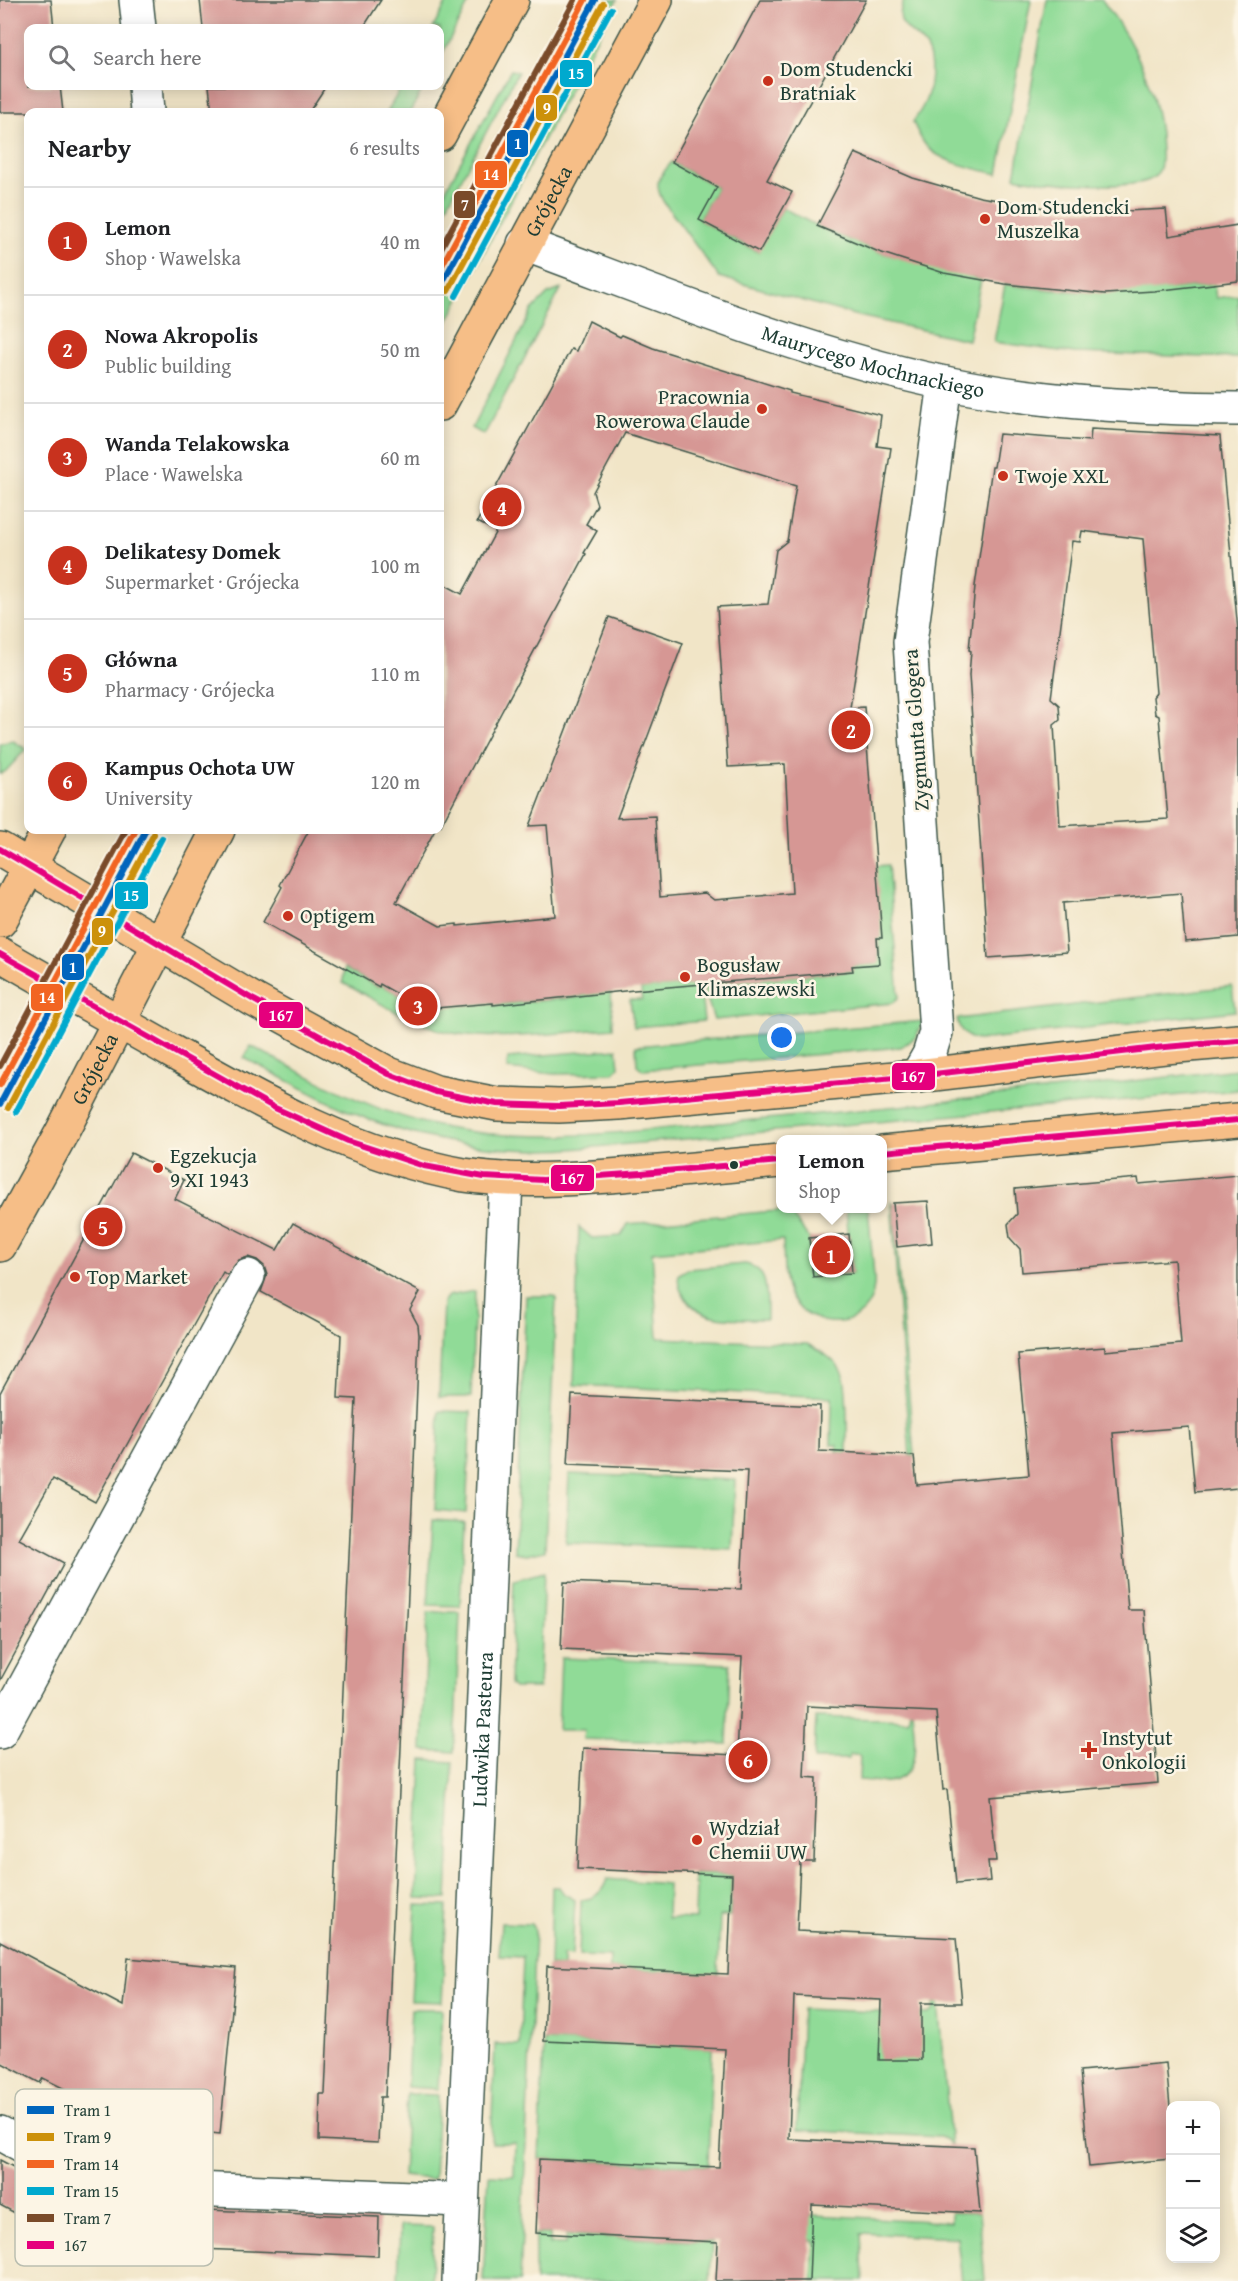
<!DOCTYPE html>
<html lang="en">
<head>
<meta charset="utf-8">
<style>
	:root { --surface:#fff; --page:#f6f6f6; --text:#202124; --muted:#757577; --line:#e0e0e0; --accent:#c8321e }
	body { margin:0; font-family:"Gentium Book Plus",serif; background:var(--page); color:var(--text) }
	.controls { position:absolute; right:18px; bottom:18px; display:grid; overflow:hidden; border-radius:12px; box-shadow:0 3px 15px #0003 }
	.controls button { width:54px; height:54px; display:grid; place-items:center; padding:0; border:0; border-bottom:2px solid var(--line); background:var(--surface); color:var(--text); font:30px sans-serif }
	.you { position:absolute; left:782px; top:1038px; width:21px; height:21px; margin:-15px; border:4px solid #fff; border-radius:50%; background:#1a73e8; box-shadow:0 0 0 9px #1a73e833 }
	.badge { display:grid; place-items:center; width:39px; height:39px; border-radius:50%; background:var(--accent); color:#fff; font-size:20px; font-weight:700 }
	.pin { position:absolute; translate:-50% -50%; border:3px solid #fff; box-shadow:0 2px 6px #0006 }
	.popup { position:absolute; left:776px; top:1135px; width:111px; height:78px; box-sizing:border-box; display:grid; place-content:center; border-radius:12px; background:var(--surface); filter:drop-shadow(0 2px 4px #0005); font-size:20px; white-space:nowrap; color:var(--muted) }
	.popup b { font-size:22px; color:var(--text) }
	.popup::after { content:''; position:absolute; left:50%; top:100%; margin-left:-12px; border:12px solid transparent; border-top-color:var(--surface) }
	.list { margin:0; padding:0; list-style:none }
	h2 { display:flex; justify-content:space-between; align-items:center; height:78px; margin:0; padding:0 24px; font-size:26px }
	h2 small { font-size:20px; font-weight:400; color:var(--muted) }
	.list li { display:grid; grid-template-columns:39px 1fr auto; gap:18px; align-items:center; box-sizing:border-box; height:108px; padding:0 24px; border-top:2px solid var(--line) }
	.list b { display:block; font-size:22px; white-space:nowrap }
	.list p { margin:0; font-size:20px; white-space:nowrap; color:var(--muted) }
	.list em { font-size:20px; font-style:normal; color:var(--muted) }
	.icon { flex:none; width:33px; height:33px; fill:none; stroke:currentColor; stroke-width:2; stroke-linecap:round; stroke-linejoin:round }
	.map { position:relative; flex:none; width:1238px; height:2281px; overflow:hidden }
	.search { position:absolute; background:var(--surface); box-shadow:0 3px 15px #0003; left:24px; top:24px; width:420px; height:66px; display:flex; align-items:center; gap:15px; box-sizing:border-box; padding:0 21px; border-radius:12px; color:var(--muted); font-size:22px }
	.panel { position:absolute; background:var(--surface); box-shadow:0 3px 15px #0003; left:24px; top:108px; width:420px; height:726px; border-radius:12px }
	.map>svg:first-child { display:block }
	.green { fill:#90db97; stroke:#588c66; stroke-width:1.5 }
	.building { fill:#d69794; fill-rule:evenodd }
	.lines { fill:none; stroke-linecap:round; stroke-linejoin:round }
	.minor-casing { stroke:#3e564a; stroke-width:36 }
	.major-casing { stroke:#3e564a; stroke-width:36 }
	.minor { stroke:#fff; stroke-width:33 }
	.major { stroke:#f6be87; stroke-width:33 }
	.bus-1-casing { stroke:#fcf5e5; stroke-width:10 }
	.bus-1 { stroke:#e5007d; stroke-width:6 }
	.tram-1-casing { stroke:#fcf5e5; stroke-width:10 }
	.tram-2-casing { stroke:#fcf5e5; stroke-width:10 }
	.tram-3-casing { stroke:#fcf5e5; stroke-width:10 }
	.tram-4-casing { stroke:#fcf5e5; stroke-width:10 }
	.tram-5-casing { stroke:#fcf5e5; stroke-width:10 }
	.tram-1 { stroke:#0065bd; stroke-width:6 }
	.tram-2 { stroke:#cc910a; stroke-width:6 }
	.tram-3 { stroke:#f26522; stroke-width:6 }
	.tram-4 { stroke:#00a9ce; stroke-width:6 }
	.tram-5 { stroke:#7a4b2a; stroke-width:6 }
	.poi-dot { fill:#c8321e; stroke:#fcf5e5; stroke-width:2 }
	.bus-dot { fill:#1f3d34; stroke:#fcf5e5; stroke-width:2 }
	.labels { text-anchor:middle; stroke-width:5; stroke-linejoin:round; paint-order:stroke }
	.poi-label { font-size:21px; fill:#1f3d34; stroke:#fcf5e5; text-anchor:start }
	.street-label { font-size:21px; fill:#1f3d34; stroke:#fcf5e5 }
	.key { fill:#fcf5e5; stroke:#babeb0; stroke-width:1.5 }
	.key-label { font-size:16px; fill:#1f3d34 }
	.line-badge { stroke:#fcf5e5; stroke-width:2 }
	.badge-label { font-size:16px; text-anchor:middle; font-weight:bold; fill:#fff }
</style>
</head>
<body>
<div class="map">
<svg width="1238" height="2281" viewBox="0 0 1238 2281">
	<rect width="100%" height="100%" fill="#fcf5e5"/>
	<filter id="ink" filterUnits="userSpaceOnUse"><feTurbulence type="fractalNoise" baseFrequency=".0167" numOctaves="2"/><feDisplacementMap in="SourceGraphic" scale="12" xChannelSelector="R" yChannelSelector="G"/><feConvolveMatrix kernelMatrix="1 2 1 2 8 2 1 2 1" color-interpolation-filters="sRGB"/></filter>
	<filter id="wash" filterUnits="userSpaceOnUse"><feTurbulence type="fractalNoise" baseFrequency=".008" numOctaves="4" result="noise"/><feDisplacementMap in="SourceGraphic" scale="24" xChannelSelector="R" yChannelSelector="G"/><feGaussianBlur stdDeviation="1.35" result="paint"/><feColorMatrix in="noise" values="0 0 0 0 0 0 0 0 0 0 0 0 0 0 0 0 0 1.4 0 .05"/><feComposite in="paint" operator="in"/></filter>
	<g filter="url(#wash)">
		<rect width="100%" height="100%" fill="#f1e5c7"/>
		<!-- green -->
		<g class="green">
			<polygon points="448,0 470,0 440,58 440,28 433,28"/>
			<polygon points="606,0 617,0 440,336 440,307"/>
			<path d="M904 0H1031L998 174C977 169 937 162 924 143 920 137 916 129 913 122 916 117 920 112 923 106 931 92 935 60 925 46 911 28 892 28 904 0Z"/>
			<path d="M1047 0H1102C1136 44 1160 95 1161 151 1162 161 1161 174 1151 179 1129 191 1041 182 1015 177Z"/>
			<polygon points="511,70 518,72 440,219 440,200"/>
			<polygon points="402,86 424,86 410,112 387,112"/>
			<path d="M672 162 717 187 699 220 758 252 783 208 815 225 879 252 981 280 968 340 854 315 719 277 663 201C653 182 659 177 672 162Z"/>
			<path d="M1005 284C1076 296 1143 293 1214 284L1216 298 1238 295V358L1075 353 994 342Z"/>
			<polygon points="561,289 484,435 472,428 532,310 548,294"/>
			<polygon points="13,741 26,749 6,771 0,774 0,744"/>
			<polygon points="888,865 899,997 893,1003 714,1020 705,992 704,984 852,971 852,966 874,964 879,959 876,866"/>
			<path d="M344 968 378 987 380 984 425 1009 427 1007 493 1003V1005L582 997V995L611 992 613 1028C562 1032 482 1045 434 1028 402 1018 372 998 343 983Z"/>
			<polygon points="700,984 704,1021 634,1027 630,1000 642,1000 641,989"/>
			<path d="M1232 986 1235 1011 979 1040C967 1039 959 1031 957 1019Z"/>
			<polygon points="923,1021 916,1037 901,1047 643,1070 637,1065 636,1046"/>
			<path d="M251 1046C314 1079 375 1114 446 1128 545 1146 645 1129 744 1121 909 1106 1073 1088 1238 1069V1090L584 1148C504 1155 420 1143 346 1110 312 1094 278 1075 244 1058Z"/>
			<polygon points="617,1049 619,1067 613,1073 554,1074 507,1069 508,1058"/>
			<polygon points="891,1201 893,1203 914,1456 910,1456"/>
			<path d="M846 1209H868C870 1227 871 1245 873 1263 873 1271 875 1279 874 1286 870 1332 813 1332 792 1299 782 1283 784 1259 783 1240L652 1252 658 1338 807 1344C821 1351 839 1361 844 1378 848 1395 847 1433 847 1453L837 1452V1445H831L832 1397 574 1385 579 1227 592 1238 621 1236 628 1224 788 1210 809 1238 813 1277 852 1273Z"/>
			<path d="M745 1264C771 1268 766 1298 767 1319 739 1318 702 1324 684 1296 679 1289 677 1282 679 1274L688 1269Z"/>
			<polygon points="475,1291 471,1397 439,1397 443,1302 448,1296"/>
			<polygon points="526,1296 554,1296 556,1299 545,1550 527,1554 515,1552"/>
			<polygon points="439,1411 471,1412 466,1513 435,1510"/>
			<polygon points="569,1474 735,1480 732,1549 566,1543"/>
			<polygon points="433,1520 464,1522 460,1606 428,1605"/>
			<polygon points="544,1572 539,1688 514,1688 510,1684 514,1580"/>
			<polygon points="428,1612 460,1612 454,1752 422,1750"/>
			<polygon points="561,1658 730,1664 727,1744 583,1739 584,1730 558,1730"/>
			<path d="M910 1711H912C914 1735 924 1778 887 1782 879 1783 868 1780 859 1780L860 1755H850L849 1759H814L816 1717 908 1720Z"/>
			<polygon points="422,1760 453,1762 447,1899 416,1898"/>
			<path d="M694 1874 732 1875 730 1916H720L718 1974 610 1969V1957L579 1956 581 1900C595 1899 603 1892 607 1879L668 1884 667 1918 695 1919 696 1885 694 1884Z"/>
			<polygon points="552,1887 559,1887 564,1894 575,1900 572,1956 563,1955 563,1967 550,1966"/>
			<polygon points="416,1905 447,1906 442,2002 411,2001"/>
			<polygon points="501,1923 531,1924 535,1930 520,2281 483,2281 489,2175 514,2176 515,2143 491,2143 495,2044 520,2045 523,1957 499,1956"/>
			<polygon points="935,2002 938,2002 951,2147 947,2140 940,2137 797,2130 802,2009 928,2014 933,2011"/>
			<polygon points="411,2009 442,2009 438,2089 407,2087"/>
			<polygon points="544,2041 712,2048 708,2166 539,2159"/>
			<polygon points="407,2094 438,2095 434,2177 431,2179 403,2176"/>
			<polygon points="951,2212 979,2213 985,2281 962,2281 957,2238 861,2233 863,2281 813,2281 815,2240 797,2239 793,2214 951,2222"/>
			<polygon points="400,2226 433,2227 431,2281 398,2281"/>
			<polygon points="535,2234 550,2234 550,2244 566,2244 567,2235 712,2242 710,2281 535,2281"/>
		</g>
		<g id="blocks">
			<!-- building -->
			<g class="building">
				<polygon points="0,0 51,0 54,28 28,28 28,86 60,86 63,112 0,112"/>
				<polygon points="200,0 381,0 363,28 203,28"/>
				<polygon points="760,0 866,0 767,180 792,192 759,252 699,220 717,187 672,162"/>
				<polygon points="209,86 326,86 309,112 212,112"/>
				<polygon points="855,153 913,178 980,197 1045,208 1105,212 1166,209 1169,236 1238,225 1238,281 1154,291 1105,294 1005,284 944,273 879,252 817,226"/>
				<polygon points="589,321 620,337 622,335 653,348 790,391 790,393 881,415 877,446 891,448 850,708 864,707 882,938 877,938 879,964 852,966 853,971 634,990 493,1005 493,1003 424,1009 380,984 379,987 263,922 282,887 280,885 309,830 435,830 396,902 440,926 457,924 457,926 555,916 547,825 529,826 609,617 683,643 617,818 655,816 660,897 705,893 714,900 792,893 785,764 728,767 717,607 768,604 776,550 787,541 796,486 625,433 593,492 597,505 586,524 597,531 584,553 586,554 440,827 440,582 462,594 496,531 477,522 571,349 576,351"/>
				<path d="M1091 429 1220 436 1238 631V937L1185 942 1181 893 1063 903 1067 952 988 958 969 675 971 651 969 650 975 586 992 467H994L999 434 1090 441ZM1082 531 1143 539 1156 693 1153 697 1155 714 1159 716 1168 819 1060 826 1054 725 1060 720 1059 705 1051 698 1072 541 1080 542Z"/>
				<polygon points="131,1153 184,1180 175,1199 277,1250 293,1223 420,1292 410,1310 418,1325 419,1335 414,1463 385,2097 380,2097 378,2143 319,2140 320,2094 325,2094 356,1399 338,1398 341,1335 261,1292 267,1275 264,1266 257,1260 248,1257 239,1260 227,1275 223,1272 95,1502 53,1479 19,1539 64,1563 0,1681 0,1393"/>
				<polygon points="1238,1175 1238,1488 1195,1492 1189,1427 1113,1433 1128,1610 1144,1610 1158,1783 990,1797 996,1861 988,1861 990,1881 956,1884 947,1789 943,1790 936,1712 807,1706 804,1777 817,1778 814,1861 800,1861 797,1931 956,1938 962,2003 921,2003 921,2060 879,2060 881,2000 794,1996 789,2139 974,2147 980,2213 812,2205 809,2281 716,2281 718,2242 536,2233 539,2159 719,2167 725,2049 544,2041 547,1966 728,1974 732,1875 577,1869 580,1801 583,1748 737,1755 742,1657 561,1649 564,1582 741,1589 747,1471 568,1464 572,1395 820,1406 819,1451 914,1456 917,1485 1029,1475 1018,1354 1105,1347 1105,1351 1181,1344 1174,1260 1022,1272 1020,1249 1010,1238 1008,1224 1017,1214 1015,1189 1138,1178 1139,1184"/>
				<polygon points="928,1201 932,1243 897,1247 893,1203"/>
				<polygon points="849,1234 852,1273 813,1277 809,1238"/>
				<polygon points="0,1941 123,2006 128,1958 236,1968 220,2134 112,2123 113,2113 43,2078 40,2083 0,2062"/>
				<polygon points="1166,2063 1170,2107 1170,2159 1089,2167 1080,2071"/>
				<polygon points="0,2160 85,2205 379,2217 378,2256 73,2244 0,2205"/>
			</g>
		</g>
	</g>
	<g filter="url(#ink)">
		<use href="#blocks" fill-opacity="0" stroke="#3e564a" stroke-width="1.5"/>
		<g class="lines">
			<defs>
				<g id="minor">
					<polyline points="136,0 139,28"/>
					<polyline points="145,86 147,112"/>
					<path id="s1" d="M524 244C662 295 801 353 945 383 1041 403 1141 408 1238 409"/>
					<polyline points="917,1076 929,1055 936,1032 910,642 945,383"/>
					<polyline points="0,1732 248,1276"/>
					<polyline points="0,2133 94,2185 462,2200"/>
					<path id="s2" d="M459 2281 506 1179"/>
				</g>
				<g id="major">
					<polyline points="440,134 512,0"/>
					<path id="s3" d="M440 404 656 0"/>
					<polyline points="0,849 254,1000 389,1074 436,1092 497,1104 559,1106 619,1103 917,1076 1165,1047 1238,1041"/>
					<polyline points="0,921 49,830"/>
					<path d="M0 954C56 987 113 1018 169 1050 263 1103 357 1156 464 1175 516 1183 570 1179 622 1175 675 1171 727 1166 780 1161"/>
					<polyline points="882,1152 1238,1120"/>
					<path id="s4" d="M0 1245 61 1134 218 830"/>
				</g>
			</defs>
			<!-- minor casing -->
			<use href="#minor" class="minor-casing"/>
			<!-- major casing -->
			<use href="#major" class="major-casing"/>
			<!-- minor -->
			<use href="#minor" class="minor"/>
			<!-- major -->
			<use href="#major" class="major"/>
			<defs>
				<g id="bus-1">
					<polyline points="0,849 254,1000 389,1074 436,1092 497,1104 559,1106 619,1103 917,1076 1165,1047 1238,1041"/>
					<polyline points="0,954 275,1108 348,1141 424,1166 484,1177 543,1180 642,1173 780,1161"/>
					<polyline points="882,1152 1238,1120"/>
				</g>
			</defs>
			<!-- bus-1 casing -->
			<use href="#bus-1" class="bus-1-casing"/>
			<!-- bus-1 -->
			<use href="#bus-1" class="bus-1"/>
			<defs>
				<g id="tram-1">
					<polyline points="440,287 595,0"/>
					<polyline points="0,1104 146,830"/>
				</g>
				<g id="tram-2">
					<polyline points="448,291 603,4"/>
					<polyline points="8,1108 154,834"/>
				</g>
				<g id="tram-3">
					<polyline points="440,269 585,0"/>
					<polyline points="0,1085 136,830"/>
				</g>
				<g id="tram-4">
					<polyline points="456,296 611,9"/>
					<polyline points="16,1112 162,838"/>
				</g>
				<g id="tram-5">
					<polyline points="440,250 575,0"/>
					<polyline points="0,1066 126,830"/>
				</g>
			</defs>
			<!-- tram-1 casing -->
			<use href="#tram-1" class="tram-1-casing"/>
			<!-- tram-2 casing -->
			<use href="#tram-2" class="tram-2-casing"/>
			<!-- tram-3 casing -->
			<use href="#tram-3" class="tram-3-casing"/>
			<!-- tram-4 casing -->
			<use href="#tram-4" class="tram-4-casing"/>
			<!-- tram-5 casing -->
			<use href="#tram-5" class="tram-5-casing"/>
			<!-- tram-1 -->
			<use href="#tram-1" class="tram-1"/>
			<!-- tram-2 -->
			<use href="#tram-2" class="tram-2"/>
			<!-- tram-3 -->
			<use href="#tram-3" class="tram-3"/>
			<!-- tram-4 -->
			<use href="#tram-4" class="tram-4"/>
			<!-- tram-5 -->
			<use href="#tram-5" class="tram-5"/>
		</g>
	</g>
	<!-- markers -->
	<g class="poi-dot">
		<circle cx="768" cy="81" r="6"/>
		<circle cx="985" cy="219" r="6"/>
		<circle cx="762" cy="409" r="6"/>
		<circle cx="1003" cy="476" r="6"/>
		<circle cx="288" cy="916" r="6"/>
		<circle cx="685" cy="977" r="6"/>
		<circle cx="158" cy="1168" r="6"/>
		<circle cx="75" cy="1277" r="6"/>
		<path d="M1086 1741h6v6h6v6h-6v6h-6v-6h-6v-6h6z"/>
		<circle cx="697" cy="1840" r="6"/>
	</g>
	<circle class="bus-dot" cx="734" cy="1165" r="5"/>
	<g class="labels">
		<!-- poi labels -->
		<g class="poi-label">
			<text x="780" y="76">Dom Studencki<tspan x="780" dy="24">Bratniak</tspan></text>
			<text x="997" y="214">Dom Studencki<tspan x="997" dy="24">Muszelka</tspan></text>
			<text x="750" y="404" text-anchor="end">Pracownia<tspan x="750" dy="24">Rowerowa Claude</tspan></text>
			<text x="1015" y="483">Twoje XXL</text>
			<text x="300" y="923">Optigem</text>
			<text x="697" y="972">Bogusław<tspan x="697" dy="24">Klimaszewski</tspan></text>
			<text x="170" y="1163">Egzekucja<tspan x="170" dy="24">9 XI 1943</tspan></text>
			<text x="87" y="1284">Top Market</text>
			<text x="1102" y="1745">Instytut<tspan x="1102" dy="24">Onkologii</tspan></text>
			<text x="709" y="1835">Wydział<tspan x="709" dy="24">Chemii UW</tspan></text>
		</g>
		<!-- street labels -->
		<g class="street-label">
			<text dy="7" stroke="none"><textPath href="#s3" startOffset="230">Grójecka</textPath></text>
			<text dy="7" stroke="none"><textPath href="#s1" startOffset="369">Maurycego Mochnackiego</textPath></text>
			<text transform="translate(916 730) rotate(-94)" y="7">Zygmunta Glogera</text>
			<text dy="7" stroke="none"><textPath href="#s4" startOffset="200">Grójecka</textPath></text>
			<text dy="7" stroke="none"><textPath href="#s2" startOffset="552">Ludwika Pasteura</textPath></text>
		</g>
	</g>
	<!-- legend -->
	<rect x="15" y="2089" width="198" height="177" rx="9" class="key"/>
	<rect x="27" y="2106" width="27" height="8" fill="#0065bd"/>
	<rect x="27" y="2133" width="27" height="8" fill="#cc910a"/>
	<rect x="27" y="2160" width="27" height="8" fill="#f26522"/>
	<rect x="27" y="2187" width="27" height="8" fill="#00a9ce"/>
	<rect x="27" y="2214" width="27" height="8" fill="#7a4b2a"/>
	<rect x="27" y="2241" width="27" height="8" fill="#e5007d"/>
	<g class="key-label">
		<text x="64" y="2116">Tram 1</text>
		<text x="64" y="2143">Tram 9</text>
		<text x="64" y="2170">Tram 14</text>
		<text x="64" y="2197">Tram 15</text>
		<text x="64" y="2224">Tram 7</text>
		<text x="64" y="2251">167</text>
	</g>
	<g class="line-badge">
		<rect x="559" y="59" width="34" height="29" rx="6" fill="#00a9ce"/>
		<rect x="535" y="94" width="23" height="28" rx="6" fill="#cc910a"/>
		<rect x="506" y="129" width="23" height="29" rx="6" fill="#0065bd"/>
		<rect x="474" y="160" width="34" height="29" rx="6" fill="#f26522"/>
		<rect x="453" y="190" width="23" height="29" rx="6" fill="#7a4b2a"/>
		<rect x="114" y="881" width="35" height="29" rx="6" fill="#00a9ce"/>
		<rect x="91" y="917" width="23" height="29" rx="6" fill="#cc910a"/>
		<rect x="61" y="953" width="24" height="28" rx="6" fill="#0065bd"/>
		<rect x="30" y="983" width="34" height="29" rx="6" fill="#f26522"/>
		<rect x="258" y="1001" width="46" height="28" rx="6" fill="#e5007d"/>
		<rect x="891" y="1062" width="45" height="29" rx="6" fill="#e5007d"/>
		<rect x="550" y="1164" width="45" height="28" rx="6" fill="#e5007d"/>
	</g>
	<g class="badge-label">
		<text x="576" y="79">15</text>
		<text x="547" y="114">9</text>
		<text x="518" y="149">1</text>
		<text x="491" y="180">14</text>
		<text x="465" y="210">7</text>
		<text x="131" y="901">15</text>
		<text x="102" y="937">9</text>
		<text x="73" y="973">1</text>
		<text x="47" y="1003">14</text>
		<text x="281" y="1021">167</text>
		<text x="913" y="1082">167</text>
		<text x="572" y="1184">167</text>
	</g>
</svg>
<div class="controls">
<button>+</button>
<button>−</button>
<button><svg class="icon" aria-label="layers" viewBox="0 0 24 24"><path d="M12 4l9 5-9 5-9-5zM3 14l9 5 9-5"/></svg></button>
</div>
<div class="you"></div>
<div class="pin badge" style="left:831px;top:1255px">1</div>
<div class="popup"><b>Lemon</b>Shop</div>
<div class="pin badge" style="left:851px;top:730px">2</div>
<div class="pin badge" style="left:418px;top:1006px">3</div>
<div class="pin badge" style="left:502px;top:507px">4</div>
<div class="pin badge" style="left:103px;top:1227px">5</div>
<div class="pin badge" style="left:748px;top:1760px">6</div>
<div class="search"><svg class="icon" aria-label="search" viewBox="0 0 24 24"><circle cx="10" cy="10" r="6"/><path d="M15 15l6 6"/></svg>Search here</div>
<section class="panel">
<h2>Nearby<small>6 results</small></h2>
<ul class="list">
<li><span class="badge">1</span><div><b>Lemon</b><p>Shop · Wawelska</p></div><em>40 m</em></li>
<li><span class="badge">2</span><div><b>Nowa Akropolis</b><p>Public building</p></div><em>50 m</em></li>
<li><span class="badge">3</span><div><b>Wanda Telakowska</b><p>Place · Wawelska</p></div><em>60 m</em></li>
<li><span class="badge">4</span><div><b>Delikatesy Domek</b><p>Supermarket · Grójecka</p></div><em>100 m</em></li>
<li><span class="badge">5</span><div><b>Główna</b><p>Pharmacy · Grójecka</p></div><em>110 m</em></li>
<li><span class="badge">6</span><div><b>Kampus Ochota UW</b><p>University</p></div><em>120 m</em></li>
</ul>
</section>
</div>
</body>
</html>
